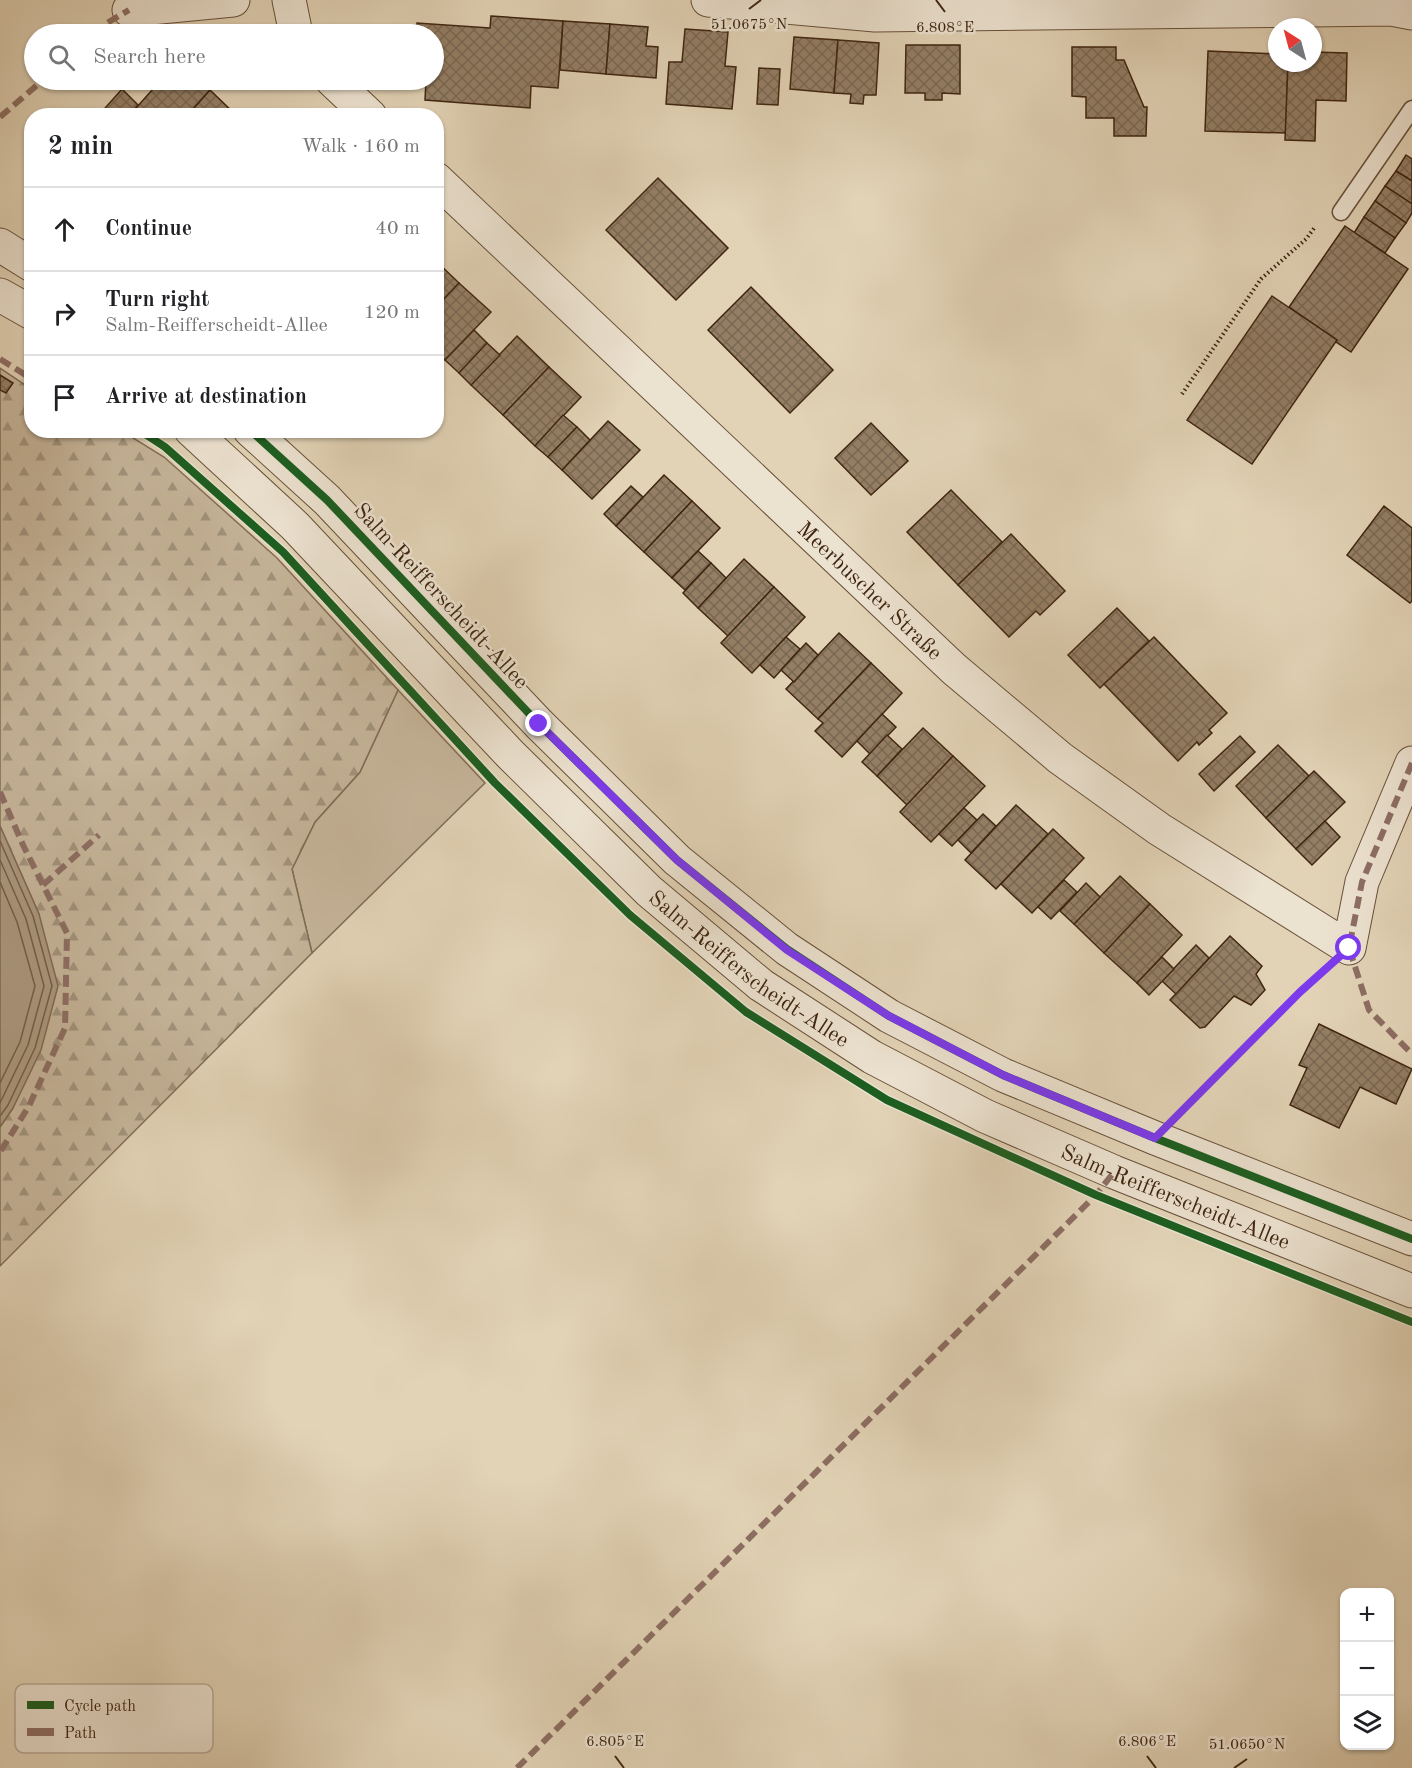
<!DOCTYPE html>
<html lang="en">
<head>
<meta charset="utf-8">
<style>
	:root { --surface:#fff; --page:#f6f6f6; --text:#202124; --muted:#757577; --line:#e0e0e0 }
	body { margin:0; font-family:"Old Standard TT",serif; background:var(--page); color:var(--text) }
	.controls { position:absolute; right:18px; bottom:18px; display:grid; overflow:hidden; border-radius:12px; box-shadow:0 2px 4px #0004 }
	.controls button { width:54px; height:54px; display:grid; place-items:center; padding:0; border:0; border-bottom:2px solid var(--line); background:var(--surface); color:var(--text); font:30px sans-serif }
	.compass { position:absolute; left:1268px; top:18px; width:54px; height:54px; border-radius:50%; background:var(--surface); box-shadow:0 2px 4px #0004; rotate:324deg }
	.stop { position:absolute; width:18px; height:18px; margin:-14px; border:4px solid #7c3aed; border-radius:50%; background:#fff }
	.stop.end { background:#7c3aed; border-color:#fff; box-shadow:0 2px 6px #0008 }
	.list { margin:0; padding:0; list-style:none }
	h2 { display:flex; justify-content:space-between; align-items:center; height:78px; margin:0; padding:0 24px; font-size:26px }
	h2 small { font-size:20px; font-weight:400; color:var(--muted) }
	.list li { display:grid; grid-template-columns:39px 1fr auto; gap:18px; align-items:center; box-sizing:border-box; height:84px; padding:0 24px; border-top:2px solid var(--line) }
	.list b { display:block; font-size:22px; white-space:nowrap }
	.list p { margin:0; font-size:20px; white-space:nowrap; color:var(--muted) }
	.list em { font-size:20px; font-style:normal; color:var(--muted) }
	.icon { flex:none; width:33px; height:33px; fill:none; stroke:currentColor; stroke-width:2; stroke-linecap:round; stroke-linejoin:round }
	.map { position:relative; flex:none; width:1412px; height:1768px; overflow:hidden }
	.search { position:absolute; background:var(--surface); box-shadow:0 2px 4px #0004; left:24px; top:24px; width:420px; height:66px; display:flex; align-items:center; gap:15px; box-sizing:border-box; padding:0 21px; border-radius:33px; color:var(--muted); font-size:22px }
	.panel { position:absolute; background:var(--surface); box-shadow:0 2px 4px #0004; left:24px; top:108px; width:420px; height:330px; border-radius:24px }
	.map>svg:first-child { display:block }
	.green { fill:#c6b59a; stroke:#826d55; stroke-width:1.5 }
	.forest { fill:url(#forest-firs); stroke:#826d55; stroke-width:1.5 }
	.water { fill:#ab987e; stroke:#806a52; stroke-width:1.5 }
	.lines { fill:none; stroke-linecap:round; stroke-linejoin:round }
	.shore { stroke:#755e47; stroke-width:1.5 }
	.building { fill:url(#building-cross-hatch); stroke:#3f2510; stroke-width:1.5 }
	.service-casing { stroke:#68503a; stroke-width:19 }
	.minor-casing { stroke:#68503a; stroke-width:35 }
	.tertiary-casing { stroke:#68503a; stroke-width:35 }
	.path { stroke:#3f2510; stroke-width:4; stroke-dasharray:1.5 3; stroke-linecap:butt }
	.service { stroke:#ece2d0; stroke-width:16 }
	.minor { stroke:#ece2d0; stroke-width:33 }
	.tertiary { stroke:#ece2d0; stroke-width:33 }
	.quiet { stroke:#8d6e63; stroke-width:6; stroke-dasharray:12 6; stroke-linecap:butt }
	.cycleway-casing { stroke:#ece2d0; stroke-width:11 }
	.cycleway { stroke:#1b5e20; stroke-width:8 }
	.route { stroke:#7c3aed; stroke-width:8 }
	.ticks { fill:none; stroke:#3f2510; stroke-width:2 }
	.labels { text-anchor:middle; stroke-width:5; stroke-linejoin:round; paint-order:stroke }
	.street-label { font-size:22px; fill:#3f2510; stroke:#ece2d0 }
	.key { fill:#ece2d0; stroke:#b8a996; stroke-width:1.5 }
	.key-label { font-size:16px; fill:#3f2510 }
	.ticks-label { font-size:15px; text-anchor:middle; fill:#3f2510; stroke:#ece2d0; stroke-width:5; stroke-linejoin:round; paint-order:stroke }
</style>
</head>
<body>
<div class="map">
<svg width="1412" height="1768" viewBox="0 0 1412 1768">
	<defs>
		<pattern id="forest-firs" width="22" height="20" patternUnits="userSpaceOnUse" patternTransform="scale(1.5)"><rect width="22" height="20" fill="#c6b59a"/><path d="M5 1l3.5 6h-7zM16 11l3.5 6h-7z" fill="#a2937c"/></pattern>
		<pattern id="building-cross-hatch" width="8" height="8" patternUnits="userSpaceOnUse" patternTransform="scale(1.5)"><rect width="8" height="8" fill="#947f66"/><path d="M0 0l8 8M0 8l8-8" fill="none" stroke="#7a6853"/></pattern>
	</defs>
	<rect width="100%" height="100%" fill="#e2d3b6"/>
	<filter id="stains"><feTurbulence type="fractalNoise" baseFrequency=".00333" numOctaves="4"/><feColorMatrix values="0 0 0 0 .2 0 0 0 0 .09 0 0 0 0 .02 0 0 0 .5 -.17"/></filter>
	<radialGradient id="worn" r=".72"><stop offset=".6" stop-color="#630" stop-opacity="0"/><stop offset="1" stop-color="#630" stop-opacity=".3"/></radialGradient>
	<!-- green -->
	<polygon class="green" points="398,690 485,783 312,953 292,869 315,822 360,772"/>
	<!-- forest -->
	<polygon class="forest" points="0,368 31,389 32,430 122,431 164,457 277,558 398,690 360,772 315,822 292,869 312,953 0,1266 0,1127 13,1108 39,914 0,826"/>
	<!-- water -->
	<polygon class="water" points="0,826 39,914 58,986 41,1050 13,1108 0,1127"/>
	<g class="lines">
		<!-- shore -->
		<g class="shore">
			<polyline points="0,841 33,916 52,986 35,1048 8,1105 0,1116"/>
			<polyline points="0,860 26,919 44,986 28,1045 0,1103"/>
			<polyline points="0,882 17,922 35,986 20,1042 0,1083"/>
		</g>
	</g>
	<!-- building -->
	<g class="building">
		<polygon points="491,16 563,21 558,88 531,86 530,108 425,100 426,80 434,80 434,34 417,34 417,23 490,28"/>
		<polygon points="563,21 610,24 606,74 560,70"/>
		<polygon points="610,24 648,27 646,46 658,47 656,78 606,74"/>
		<polygon points="685,29 728,32 725,66 736,67 732,109 666,104 669,62 682,62"/>
		<polygon points="794,37 838,40 834,93 790,89"/>
		<polygon points="838,40 879,43 876,95 864,95 863,104 850,103 851,94 834,93"/>
		<polygon points="906,45 960,45 960,94 942,93 942,100 925,100 925,93 905,93"/>
		<polygon points="1072,47 1116,47 1116,60 1124,60 1144,107 1147,107 1146,136 1114,136 1114,118 1086,118 1086,97 1072,96"/>
		<polygon points="1208,51 1277,54 1277,63 1288,63 1286,133 1205,131"/>
		<polygon points="1313,52 1347,53 1346,101 1316,100 1315,141 1285,140 1288,63 1313,63"/>
		<polygon points="759,68 780,69 778,105 757,104"/>
		<polygon points="161,80 199,80 210,90 187,116 129,116"/>
		<polygon points="122,89 138,105 128,116 98,116"/>
		<polygon points="210,90 237,116 187,116"/>
		<polygon points="1406,155 1412,159 1412,181 1396,171"/>
		<polygon points="1396,171 1412,181 1412,204 1385,186"/>
		<polygon points="658,178 728,248 676,300 606,230"/>
		<polygon points="1385,186 1412,204 1412,213 1406,223 1375,201"/>
		<polygon points="1375,201 1406,223 1395,238 1364,217"/>
		<polygon points="1364,217 1395,238 1385,253 1354,233"/>
		<polygon points="1345,226 1408,269 1351,352 1336,342 1337,340 1289,307"/>
		<polygon points="436,261 459,283 436,307"/>
		<polygon points="459,283 491,312 445,360 436,352 436,307"/>
		<polygon points="751,287 833,370 790,413 708,330"/>
		<polygon points="1272,296 1337,340 1252,464 1187,420"/>
		<polygon points="474,330 487,343 459,373 445,360"/>
		<polygon points="517,336 549,367 503,415 471,385"/>
		<polygon points="487,343 500,355 471,385 459,373"/>
		<polygon points="549,367 581,397 535,446 503,415"/>
		<polygon points="0,375 13,383 6,393 0,390"/>
		<polygon points="563,415 577,427 548,457 535,446"/>
		<polygon points="608,421 640,450 592,499 562,470"/>
		<polygon points="871,423 908,461 871,495 835,458"/>
		<polygon points="577,427 590,440 562,470 548,457"/>
		<polygon points="664,475 692,501 644,552 616,526"/>
		<polygon points="631,486 643,497 616,526 604,514"/>
		<polygon points="951,490 1002,542 958,585 907,532"/>
		<polygon points="692,501 720,528 672,578 644,552"/>
		<polygon points="1384,506 1412,528 1412,601 1410,603 1347,555"/>
		<polygon points="1011,534 1065,591 1040,615 1036,611 1009,637 958,585"/>
		<polygon points="698,551 711,563 685,590 672,578"/>
		<polygon points="744,559 774,587 728,636 698,608"/>
		<polygon points="711,563 726,578 698,608 683,593"/>
		<polygon points="774,587 805,617 752,673 721,643"/>
		<polygon points="1117,608 1149,641 1100,688 1068,655"/>
		<polygon points="839,633 871,663 818,719 786,689"/>
		<polygon points="786,637 800,649 774,678 760,665"/>
		<polygon points="1154,637 1227,713 1209,730 1212,733 1199,745 1197,742 1178,761 1104,684"/>
		<polygon points="806,643 818,655 794,682 781,670"/>
		<polygon points="871,663 902,693 842,757 815,731 823,723 818,719"/>
		<polygon points="882,714 896,727 870,754 857,741"/>
		<polygon points="923,728 953,756 907,805 877,776"/>
		<polygon points="887,735 902,749 877,776 862,762"/>
		<polygon points="1240,736 1255,752 1214,791 1199,774"/>
		<polygon points="1278,745 1309,776 1266,818 1236,786"/>
		<polygon points="953,756 985,786 931,842 900,812"/>
		<polygon points="1314,771 1345,802 1296,849 1266,818"/>
		<polygon points="1016,805 1048,834 996,889 965,860"/>
		<polygon points="964,808 977,820 952,846 939,834"/>
		<polygon points="983,814 996,826 971,853 958,840"/>
		<polygon points="1325,821 1340,837 1312,865 1296,849"/>
		<polygon points="1053,829 1084,858 1032,913 1001,884"/>
		<polygon points="1120,876 1150,904 1104,953 1074,924"/>
		<polygon points="1064,880 1077,892 1051,919 1038,907"/>
		<polygon points="1086,883 1100,897 1074,924 1060,911"/>
		<polygon points="1150,904 1182,935 1137,983 1104,953"/>
		<polygon points="1230,936 1262,966 1256,974 1265,990 1251,1005 1234,996 1205,1027 1200,1028 1170,1000"/>
		<polygon points="1196,945 1209,958 1176,994 1162,981"/>
		<polygon points="1162,957 1174,969 1149,995 1137,983"/>
		<polygon points="1319,1024 1412,1069 1396,1104 1360,1087 1339,1128 1290,1105 1307,1068 1299,1065"/>
	</g>
	<g class="lines">
		<defs>
			<polyline id="service" points="1341,212 1412,109"/>
			<g id="minor">
				<polyline points="289,0 296,34"/>
				<polyline points="708,0 875,15 1391,9 1412,13"/>
				<polyline points="129,10 233,0"/>
				<polyline points="332,80 370,116"/>
				<path id="s1" d="M436 179 954 669 1060 758 1159 829 1349 948 1362 882 1412 763"/>
			</g>
			<g id="tertiary">
				<polyline points="0,245 32,265"/>
				<polyline points="0,295 32,313"/>
				<path id="s2" d="M191 430 295 526 510 754 649 891 761 985 872 1057 985 1116 1114 1172 1412 1291"/>
				<polyline points="250,430 327,500 539,724 677,860 787,949 889,1016 1003,1075 1155,1138 1412,1239"/>
			</g>
		</defs>
		<!-- service casing -->
		<use href="#service" class="service-casing"/>
		<!-- minor casing -->
		<use href="#minor" class="minor-casing"/>
		<!-- tertiary casing -->
		<use href="#tertiary" class="tertiary-casing"/>
		<!-- path -->
		<g class="path">
			<polyline points="1182,394 1261,279 1306,239 1315,227"/>
			<polyline points="1184,1109 1319,975"/>
		</g>
		<!-- service -->
		<use href="#service" class="service"/>
		<!-- minor -->
		<use href="#minor" class="minor"/>
		<!-- tertiary -->
		<use href="#tertiary" class="tertiary"/>
		<!-- quiet -->
		<g class="quiet">
			<polyline points="94,34 107,23 129,10"/>
			<polyline points="0,117 43,80"/>
			<polyline points="0,359 32,379"/>
			<polyline points="1412,763 1362,882 1349,948 1369,1010 1412,1054"/>
			<polyline points="0,792 23,845 67,933 65,1028 29,1106 0,1152"/>
			<polyline points="43,885 99,835"/>
			<polyline points="517,1768 1096,1195 1114,1172"/>
		</g>
		<defs>
			<g id="cycleway">
				<polyline points="139,430 165,447 283,552 495,783 630,915 746,1012 887,1100 1096,1195 1412,1322"/>
				<polyline points="250,430 327,500 539,724 677,860 787,949 889,1016 1003,1075 1155,1138 1412,1239"/>
			</g>
		</defs>
		<!-- cycleway casing -->
		<use href="#cycleway" class="cycleway-casing"/>
		<!-- cycleway -->
		<use href="#cycleway" class="cycleway"/>
	</g>
	<g class="lines">
		<!-- route -->
		<polyline class="route" points="539,724 677,860 787,950 889,1016 1003,1075 1155,1138 1300,992 1349,948"/>
	</g>
	<!-- ticks -->
	<path class="ticks" d="M936 0 945 12M749 9 761 0M615 1756 624 1768M1147 1756 1156 1768M1234 1768 1247 1759"/>
	<g class="labels">
		<!-- street labels -->
		<g class="street-label">
			<text dy="8" stroke="none"><textPath href="#s1" startOffset="598">Meerbuscher Straße</textPath></text>
			<text transform="translate(442 595) rotate(47)" y="8">Salm-Reifferscheidt-Allee</text>
			<text dy="8" stroke="none"><textPath href="#s2" startOffset="777">Salm-Reifferscheidt-Allee</textPath></text>
			<text dy="8" stroke="none"><textPath href="#s2" startOffset="1263">Salm-Reifferscheidt-Allee</textPath></text>
		</g>
	</g>
	<!-- legend -->
	<rect x="15" y="1684" width="198" height="69" rx="9" class="key"/>
	<rect x="27" y="1701" width="27" height="8" fill="#1b5e20"/>
	<rect x="27" y="1728" width="27" height="8" fill="#8d6e63"/>
	<g class="key-label">
		<text x="64" y="1711">Cycle path</text>
		<text x="64" y="1738">Path</text>
	</g>
	<g class="ticks-label">
		<text x="749" y="29">51.0675°N</text>
		<text x="945" y="32">6.808°E</text>
		<text x="615" y="1746">6.805°E</text>
		<text x="1147" y="1746">6.806°E</text>
		<text x="1247" y="1749">51.0650°N</text>
	</g>
	<rect width="100%" height="100%" filter="url(#stains)"/>
	<rect width="100%" height="100%" fill="url(#worn)"/>
</svg>
<div class="controls">
<button>+</button>
<button>−</button>
<button><svg class="icon" aria-label="layers" viewBox="0 0 24 24"><path d="M12 4l9 5-9 5-9-5zM3 14l9 5 9-5"/></svg></button>
</div>
<svg class="compass" viewBox="-18 -18 36 36"><path d="M0-13l5 13h-10z" fill="#e53935"/><path d="M0 13l5-13h-10z" fill="#757577"/></svg>
<div class="stop" style="left:1349px;top:948px"></div>
<div class="stop end" style="left:539px;top:724px"></div>
<div class="search"><svg class="icon" aria-label="search" viewBox="0 0 24 24"><circle cx="10" cy="10" r="6"/><path d="M15 15l6 6"/></svg>Search here</div>
<section class="panel">
<h2>2 min<small>Walk · 160 m</small></h2>
<ul class="list">
<li><svg class="icon" aria-label="ahead" viewBox="0 0 24 24"><path d="M12 20V5M6 11l6-6 6 6"/></svg><div><b>Continue</b></div><em>40 m</em></li>
<li><svg class="icon" aria-label="right" viewBox="0 0 24 24"><path d="M7 20v-9h11M14 6l5 5-5 5"/></svg><div><b>Turn right</b><p>Salm-Reifferscheidt-Allee</p></div><em>120 m</em></li>
<li><svg class="icon" aria-label="arrive" viewBox="0 0 24 24"><path d="M6 21V4h12l-3 4 3 4H6"/></svg><div><b>Arrive at destination</b></div></li>
</ul>
</section>
</div>
</body>
</html>
